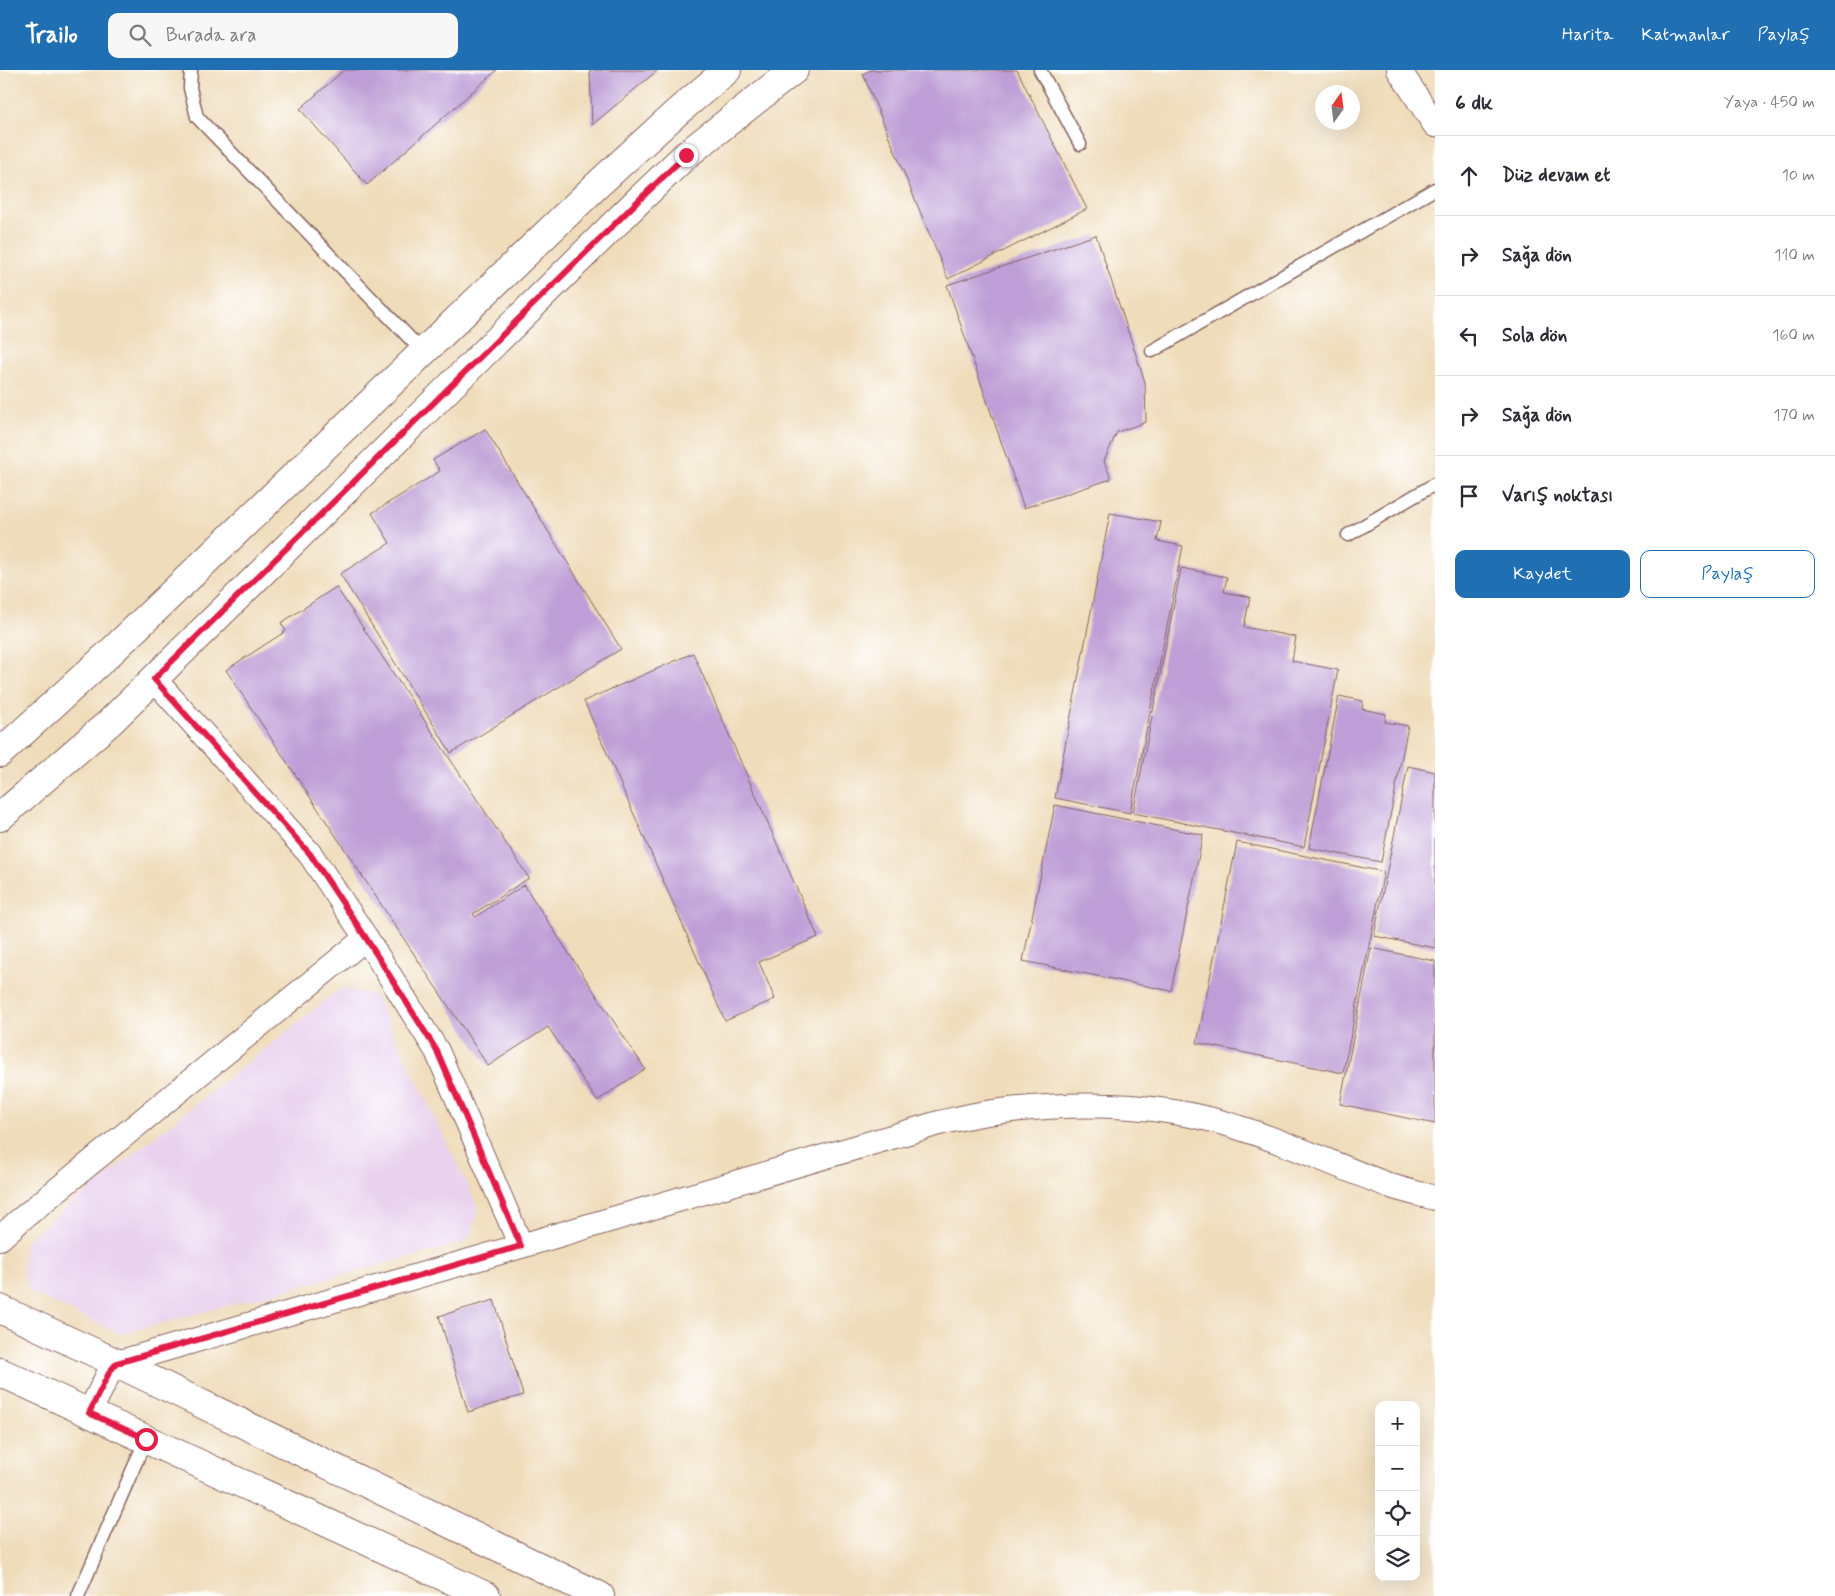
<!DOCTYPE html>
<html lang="tr">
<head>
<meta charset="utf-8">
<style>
	:root { --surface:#fff; --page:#f7f7f7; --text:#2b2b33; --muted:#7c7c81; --line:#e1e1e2; --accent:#1f6fb2 }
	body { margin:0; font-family:Mynerve,sans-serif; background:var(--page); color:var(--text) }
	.controls { position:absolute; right:15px; bottom:15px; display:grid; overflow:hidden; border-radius:10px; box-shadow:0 5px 20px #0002 }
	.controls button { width:45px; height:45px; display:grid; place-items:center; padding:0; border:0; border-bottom:1px solid var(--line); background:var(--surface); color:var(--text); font:25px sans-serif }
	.compass { position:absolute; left:1315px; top:15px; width:45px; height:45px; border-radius:50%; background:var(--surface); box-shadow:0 5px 20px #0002; rotate:14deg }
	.stop { position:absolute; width:15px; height:15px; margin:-11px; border:4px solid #e11d48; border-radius:50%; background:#fff }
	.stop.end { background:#e11d48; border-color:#fff; box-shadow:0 1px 5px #0008 }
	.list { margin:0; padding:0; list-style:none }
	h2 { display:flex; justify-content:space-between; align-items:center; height:65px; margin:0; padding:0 20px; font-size:21px }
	h2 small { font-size:16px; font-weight:400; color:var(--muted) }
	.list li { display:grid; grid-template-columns:32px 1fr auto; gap:15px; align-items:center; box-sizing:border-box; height:80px; padding:0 20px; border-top:1px solid var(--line) }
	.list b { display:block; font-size:19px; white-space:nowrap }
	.list em { font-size:16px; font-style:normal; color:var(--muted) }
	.actions { display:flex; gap:10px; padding:15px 20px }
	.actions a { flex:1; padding:11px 0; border:1px solid var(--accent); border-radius:10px; text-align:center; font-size:18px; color:var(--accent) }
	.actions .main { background:var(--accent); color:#fff }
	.icon { flex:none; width:28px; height:28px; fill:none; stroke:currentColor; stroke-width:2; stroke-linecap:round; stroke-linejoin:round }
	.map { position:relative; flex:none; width:1435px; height:1526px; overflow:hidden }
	header { display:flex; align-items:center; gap:30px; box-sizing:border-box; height:70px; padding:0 25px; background:var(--accent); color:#fff }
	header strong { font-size:24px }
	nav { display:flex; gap:28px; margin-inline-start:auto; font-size:18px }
	.search { width:350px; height:45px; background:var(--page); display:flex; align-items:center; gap:12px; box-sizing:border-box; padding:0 18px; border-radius:10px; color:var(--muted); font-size:19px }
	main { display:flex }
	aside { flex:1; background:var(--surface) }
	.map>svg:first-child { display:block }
	.built { fill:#e9d2ee }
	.building { fill:#bd9ed6 }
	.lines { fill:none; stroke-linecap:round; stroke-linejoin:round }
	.lane-casing { stroke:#84615d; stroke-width:15 }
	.street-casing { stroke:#84615d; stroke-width:26 }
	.secondary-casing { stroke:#84615d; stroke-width:30 }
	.lane { stroke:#fff; stroke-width:12 }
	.street { stroke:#fff; stroke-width:24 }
	.secondary { stroke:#fff; stroke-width:28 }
	.route { stroke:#e11d48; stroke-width:6 }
</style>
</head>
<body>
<header>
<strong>Trailo</strong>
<div class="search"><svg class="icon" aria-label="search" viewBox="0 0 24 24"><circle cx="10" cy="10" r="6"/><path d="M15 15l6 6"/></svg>Burada ara</div>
<nav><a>Harita</a><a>Katmanlar</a><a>Paylaş</a></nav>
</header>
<main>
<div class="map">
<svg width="1435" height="1526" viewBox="0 0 1435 1526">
	<rect width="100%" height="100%" fill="#fff"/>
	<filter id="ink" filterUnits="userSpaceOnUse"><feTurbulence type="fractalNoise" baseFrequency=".02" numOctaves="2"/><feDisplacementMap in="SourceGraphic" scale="10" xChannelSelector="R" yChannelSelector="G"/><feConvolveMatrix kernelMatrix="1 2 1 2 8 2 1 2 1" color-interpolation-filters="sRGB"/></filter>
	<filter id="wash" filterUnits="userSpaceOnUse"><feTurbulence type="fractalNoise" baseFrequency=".0096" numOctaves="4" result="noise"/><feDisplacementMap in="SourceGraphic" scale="20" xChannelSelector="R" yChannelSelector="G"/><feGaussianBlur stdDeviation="1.12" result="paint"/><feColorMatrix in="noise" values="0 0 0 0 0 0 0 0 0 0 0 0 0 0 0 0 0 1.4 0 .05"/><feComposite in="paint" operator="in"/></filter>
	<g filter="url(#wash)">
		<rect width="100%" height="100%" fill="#efdcba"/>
		<!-- built -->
		<polygon class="built" points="341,918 375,925 479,1139 467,1172 120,1264 30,1222 23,1202 25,1171"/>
		<g id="blocks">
			<!-- building -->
			<g class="building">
				<polygon points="344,0 497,0 367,115 300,39"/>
				<polygon points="590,0 658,0 592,55"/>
				<polygon points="870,0 1017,0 1087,139 948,209 863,4"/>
				<polygon points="1096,165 1145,312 1146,352 1117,362 1104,391 1111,409 1024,438 947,215"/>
				<polygon points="485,359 621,579 451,683 340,504 390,473 372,443 440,401 433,390"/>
				<polygon points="1110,443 1161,452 1157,471 1183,476 1130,743 1055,728"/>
				<polygon points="1181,498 1227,507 1224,522 1250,527 1244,557 1296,567 1292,591 1338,600 1304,777 1133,743"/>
				<polygon points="336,517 529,808 473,844 475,847 524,815 645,999 597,1031 548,957 488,996 226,600 286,561 281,553"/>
				<polygon points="693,583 818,867 759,892 775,929 725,951 584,631"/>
				<polygon points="1339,626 1363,631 1362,639 1386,644 1385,652 1408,656 1381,792 1309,778"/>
				<polygon points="1408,696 1435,702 1435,878 1374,866"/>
				<polygon points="1055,735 1203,765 1171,921 1023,891"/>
				<polygon points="1237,772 1384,802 1343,1003 1197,973"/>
				<polygon points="1371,878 1435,891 1435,1054 1340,1034"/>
				<polygon points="494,1230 523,1325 468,1342 439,1246"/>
			</g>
		</g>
	</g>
	<g filter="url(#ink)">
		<use href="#blocks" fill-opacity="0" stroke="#84615d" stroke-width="1"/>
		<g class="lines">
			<defs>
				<g id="lane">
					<polyline points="191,0 190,18 197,47 423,282"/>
					<polyline points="1040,0 1080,74"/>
					<polyline points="1152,281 1435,119"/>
					<polyline points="1348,465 1435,414"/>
					<polyline points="78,1526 146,1369"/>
				</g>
				<g id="street">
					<polyline points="1399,0 1435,55"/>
					<polyline points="154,609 310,784 366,868 437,981 521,1176"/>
					<polyline points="0,1168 19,1151 366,868"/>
					<path d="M89 1343 110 1301 117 1293 521 1176 939 1053C957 1049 976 1044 994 1042 1077 1031 1166 1032 1246 1060 1295 1076 1342 1098 1391 1116 1405 1121 1420 1124 1435 1128"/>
				</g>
				<g id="secondary">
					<polyline points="0,683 113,580 595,117 676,43 727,0"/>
					<polyline points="0,747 110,652 154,609 638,131 686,85 794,0"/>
					<polyline points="0,1239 117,1293 600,1526"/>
					<polyline points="0,1302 486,1526"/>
				</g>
			</defs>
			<!-- lane casing -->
			<use href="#lane" class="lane-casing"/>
			<!-- street casing -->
			<use href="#street" class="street-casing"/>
			<!-- secondary casing -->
			<use href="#secondary" class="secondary-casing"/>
			<!-- lane -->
			<use href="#lane" class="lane"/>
			<!-- street -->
			<use href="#street" class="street"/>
			<!-- secondary -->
			<use href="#secondary" class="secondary"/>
		</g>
	</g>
	<g class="lines" filter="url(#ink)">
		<!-- route -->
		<polyline class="route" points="146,1369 89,1343 110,1301 117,1293 521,1176 437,981 366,868 310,784 154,609 638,131 686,85"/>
	</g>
</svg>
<div class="controls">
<button>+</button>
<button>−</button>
<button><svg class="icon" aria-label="locate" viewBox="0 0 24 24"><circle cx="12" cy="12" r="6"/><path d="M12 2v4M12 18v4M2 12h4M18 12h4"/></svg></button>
<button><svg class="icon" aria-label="layers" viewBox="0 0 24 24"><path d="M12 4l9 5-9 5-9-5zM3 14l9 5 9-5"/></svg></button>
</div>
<svg class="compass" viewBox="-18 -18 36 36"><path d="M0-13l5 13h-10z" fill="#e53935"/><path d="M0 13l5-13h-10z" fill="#7c7c81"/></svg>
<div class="stop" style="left:146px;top:1369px"></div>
<div class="stop end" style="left:686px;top:85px"></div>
</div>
<aside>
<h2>6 dk<small>Yaya · 450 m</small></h2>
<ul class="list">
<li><svg class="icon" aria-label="ahead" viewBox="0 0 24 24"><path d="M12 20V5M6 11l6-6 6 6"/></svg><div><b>Düz devam et</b></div><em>10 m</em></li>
<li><svg class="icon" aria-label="right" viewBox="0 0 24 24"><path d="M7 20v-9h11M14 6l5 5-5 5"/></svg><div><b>Sağa dön</b></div><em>110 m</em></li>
<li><svg class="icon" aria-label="left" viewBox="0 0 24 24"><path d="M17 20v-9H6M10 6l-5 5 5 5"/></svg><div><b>Sola dön</b></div><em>160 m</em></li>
<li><svg class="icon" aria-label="right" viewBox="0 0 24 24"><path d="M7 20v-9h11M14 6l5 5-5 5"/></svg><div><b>Sağa dön</b></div><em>170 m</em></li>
<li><svg class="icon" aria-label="arrive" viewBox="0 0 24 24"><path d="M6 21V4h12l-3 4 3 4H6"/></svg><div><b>Varış noktası</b></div></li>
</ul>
<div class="actions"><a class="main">Kaydet</a><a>Paylaş</a></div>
</aside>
</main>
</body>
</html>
